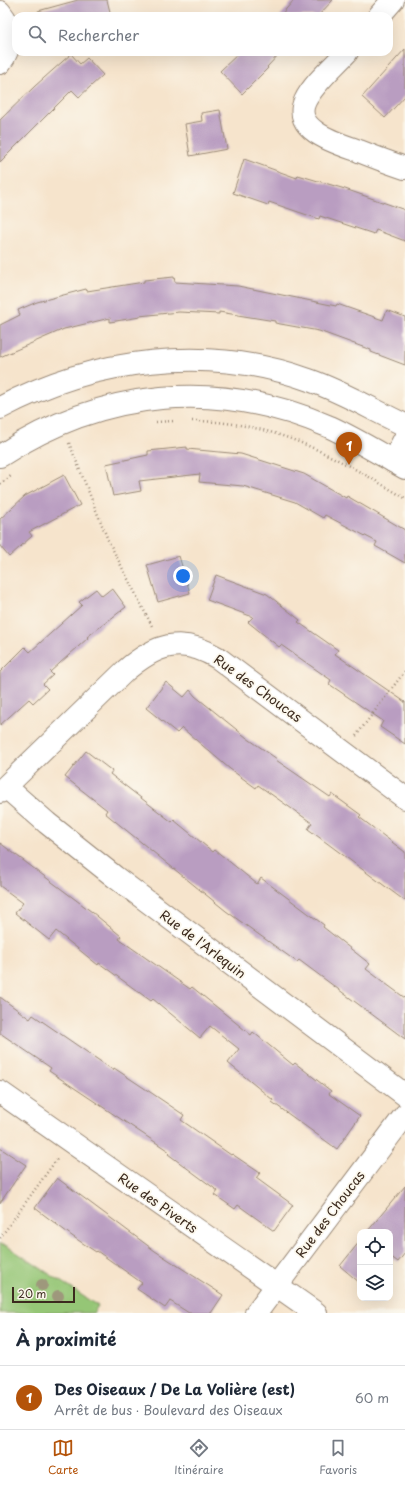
<!DOCTYPE html>
<html lang="fr">
<head>
<meta charset="utf-8">
<style>
	:root { --surface:#fff; --page:#f2f2f3; --text:#1f2937; --muted:#747a83; --line:#e0e1e3; --accent:#b45309 }
	body { margin:0; font-family:"Playpen Sans",sans-serif; background:var(--page); color:var(--text) }
	.controls { position:absolute; right:12px; bottom:12px; display:grid; overflow:hidden; border-radius:8px; box-shadow:0 4px 16px #0002 }
	.controls button { width:36px; height:36px; display:grid; place-items:center; padding:0; border:0; border-bottom:1px solid var(--line); background:var(--surface); color:var(--text); font:20px sans-serif }
	.scale { position:absolute; left:12px; bottom:10px; width:63px; box-sizing:border-box; padding-left:4px; border:2px solid #3b2a1e; border-top:0; font-size:11px; line-height:14px; white-space:nowrap; color:#3b2a1e; -webkit-text-stroke:3px #fbf7ec; paint-order:stroke }
	.you { position:absolute; left:183px; top:576px; width:14px; height:14px; margin:-10px; border:3px solid #fff; border-radius:50%; background:#1a73e8; box-shadow:0 0 0 6px #1a73e833 }
	.badge { display:grid; place-items:center; width:26px; height:26px; border-radius:50%; background:var(--accent); color:#fff; font-size:13px; font-weight:700 }
	.pin { position:absolute; translate:-50% -33px; filter:drop-shadow(0 1px 2px #0008) }
	.pin::after { content:''; position:absolute; top:21px; width:14px; height:12px; background:inherit; clip-path:polygon(0 0,100% 0,50% 100%) }
	.list { margin:0; padding:0; list-style:none }
	h2 { display:flex; justify-content:space-between; align-items:center; height:52px; margin:0; padding:0 16px; font-size:17px }
	h2 small { font-size:13px; font-weight:400; color:var(--muted) }
	.list li { display:grid; grid-template-columns:26px 1fr auto; gap:12px; align-items:center; box-sizing:border-box; height:64px; padding:0 16px; border-top:1px solid var(--line) }
	.list b { display:block; font-size:15px; white-space:nowrap }
	.list p { margin:0; font-size:13px; white-space:nowrap; color:var(--muted) }
	.list em { font-size:13px; font-style:normal; color:var(--muted) }
	.icon { flex:none; width:22px; height:22px; fill:none; stroke:currentColor; stroke-width:2; stroke-linecap:round; stroke-linejoin:round }
	.map { position:relative; flex:none; width:405px; height:1313px; overflow:hidden }
	.search { position:absolute; background:var(--surface); box-shadow:0 4px 16px #0002; left:12px; right:12px; top:12px; height:44px; display:flex; align-items:center; gap:10px; box-sizing:border-box; padding:0 14px; border-radius:12px; color:var(--muted); font-size:15px }
	.sheet { height:116px; background:var(--surface) }
	nav { display:flex; justify-content:space-around; align-items:center; box-sizing:border-box; height:56px; border-top:1px solid var(--line); background:var(--surface); font-size:11px; color:var(--muted) }
	nav a { display:grid; justify-items:center; gap:2px }
	nav .on { color:var(--accent) }
	.map>svg:first-child { display:block }
	.green { fill:#95c676; stroke:#68784a }
	.building { fill:#b99dc1 }
	.lines { fill:none; stroke-linecap:round; stroke-linejoin:round }
	.minor-casing { stroke:#988775; stroke-width:24 }
	.tertiary-casing { stroke:#988775; stroke-width:24 }
	.path { stroke:#988775; stroke-width:2.5; stroke-dasharray:1 3; stroke-linecap:butt }
	.minor { stroke:#fff; stroke-width:22 }
	.tertiary { stroke:#fff; stroke-width:22 }
	.tree { fill:#9e987b }
	.labels { text-anchor:middle; stroke-width:3.5; stroke-linejoin:round; paint-order:stroke }
	.street-label { font-size:13px; fill:#3b2a1e; stroke:#fbf7ec }
</style>
</head>
<body>
<div class="map">
<svg width="405" height="1313" viewBox="0 0 405 1313">
	<rect width="100%" height="100%" fill="#fbf7ec"/>
	<filter id="ink" filterUnits="userSpaceOnUse"><feTurbulence type="fractalNoise" baseFrequency=".025" numOctaves="2"/><feDisplacementMap in="SourceGraphic" scale="8" xChannelSelector="R" yChannelSelector="G"/><feConvolveMatrix kernelMatrix="1 2 1 2 8 2 1 2 1" color-interpolation-filters="sRGB"/></filter>
	<filter id="wash" filterUnits="userSpaceOnUse"><feTurbulence type="fractalNoise" baseFrequency=".012" numOctaves="4" result="noise"/><feDisplacementMap in="SourceGraphic" scale="16" xChannelSelector="R" yChannelSelector="G"/><feGaussianBlur stdDeviation="0.9" result="paint"/><feColorMatrix in="noise" values="0 0 0 0 0 0 0 0 0 0 0 0 0 0 0 0 0 1.4 0 .05"/><feComposite in="paint" operator="in"/></filter>
	<g filter="url(#wash)">
		<rect width="100%" height="100%" fill="#f6e4cc"/>
		<!-- green -->
		<polygon class="green" points="0,1244 7,1246 98,1306 93,1313 0,1313"/>
		<g id="blocks">
			<!-- building -->
			<g class="building">
				<polygon points="78,0 107,0 111,16 39,16 38,11"/>
				<polygon points="294,0 333,0 318,16 280,16"/>
				<polygon points="405,49 405,96 385,118 362,97"/>
				<polygon points="240,52 281,52 267,67 268,68 242,94 220,71"/>
				<polygon points="71,54 80,64 87,58 103,75 79,97 72,90 0,162 0,120 35,86"/>
				<polygon points="220,110 227,149 190,156 185,124 202,121 201,113"/>
				<polygon points="244,159 297,178 298,175 345,189 405,210 405,241 376,230 374,234 320,216 319,219 269,202 268,205 233,193"/>
				<polygon points="174,277 175,282 238,286 336,306 337,304 383,320 387,310 405,317 405,365 371,352 371,350 319,331 275,323 275,321 219,312 219,314 179,312 139,316 140,317 110,322 110,318 64,329 0,357 0,325 20,315 18,310 37,302 86,289 87,291 144,282 144,280"/>
				<polygon points="187,447 187,449 241,454 304,474 346,498 347,496 405,530 405,563 375,546 377,542 325,515 323,518 295,502 243,486 199,482 200,474 139,481 141,491 113,496 106,464 148,455 148,451"/>
				<polygon points="64,475 80,505 29,532 32,536 9,557 0,546 0,519 25,496"/>
				<polygon points="179,556 190,593 158,602 147,565"/>
				<polygon points="216,575 267,594 300,620 298,622 338,650 335,654 405,702 405,744 380,727 383,721 329,684 331,680 281,645 279,647 248,622 253,617 207,600"/>
				<polygon points="112,588 126,607 87,637 88,638 50,672 53,675 43,684 48,689 33,703 29,699 0,725 0,672 25,647 30,652 82,605 79,602 96,589 102,596"/>
				<polygon points="166,682 184,697 190,690 195,696 247,738 277,759 276,760 330,797 332,794 361,815 359,817 405,852 405,901 308,829 312,823 258,785 256,788 230,769 182,728 177,733 146,708"/>
				<polygon points="86,751 112,771 110,774 172,822 174,820 213,852 215,850 257,884 261,878 324,925 323,927 370,964 366,969 405,998 405,1039 299,960 297,962 226,911 105,813 107,810 65,777"/>
				<polygon points="0,843 92,912 121,936 119,939 190,989 192,987 251,1035 253,1032 293,1065 295,1063 331,1091 329,1094 360,1116 337,1149 272,1102 273,1100 228,1063 239,1049 210,1026 200,1038 153,999 151,1001 99,963 98,965 56,931 49,940 15,913 23,903 0,886"/>
				<polygon points="0,997 30,1019 33,1015 113,1070 114,1068 153,1094 184,1115 181,1120 231,1155 232,1154 260,1173 256,1178 293,1205 274,1231 238,1205 235,1209 215,1195 218,1191 168,1154 170,1152 49,1071 51,1068 0,1033"/>
				<polygon points="0,1148 26,1165 0,1203"/>
				<polygon points="57,1178 155,1251 223,1295 211,1313 189,1313 170,1301 165,1308 137,1289 142,1283 97,1251 96,1252 72,1236 35,1208"/>
				<polygon points="405,1186 405,1253 398,1262 390,1256 390,1232 367,1232"/>
				<polygon points="360,1241 360,1283 340,1266"/>
			</g>
		</g>
	</g>
	<g filter="url(#ink)">
		<use href="#blocks" fill-opacity="0" stroke="#988775" stroke-width="1"/>
		<g class="lines">
			<defs>
				<g id="minor">
					<path d="M0 12C13 27 12 48 0 63"/>
					<polyline points="379,16 393,0"/>
					<path d="M347 52C334 66 313 84 305 101 291 131 340 144 359 151 374 157 390 163 405 168"/>
					<polyline points="6,787 47,823 115,877 405,1095"/>
					<path d="M0 792 125 671C155 645 181 635 218 658L405 798"/>
					<polyline points="0,1092 316,1313"/>
					<polyline points="256,1313 405,1115"/>
				</g>
				<g id="tertiary">
					<path d="M0 408C93 358 209 344 309 380 343 392 373 410 405 425"/>
					<path d="M0 456C103 389 217 378 330 427 356 439 380 454 405 468"/>
					<polyline points="393,461 405,438"/>
				</g>
			</defs>
			<!-- minor casing -->
			<use href="#minor" class="minor-casing"/>
			<!-- tertiary casing -->
			<use href="#tertiary" class="tertiary-casing"/>
			<!-- path -->
			<g class="path">
				<path d="M192 421C277 421 335 457 405 498"/>
				<polyline points="156,422 175,421"/>
				<polyline points="69,443 108,540 153,628"/>
				<polyline points="0,484 11,476"/>
				<polyline points="356,736 405,671"/>
				<polyline points="0,1238 57,1159"/>
			</g>
			<!-- minor -->
			<use href="#minor" class="minor"/>
			<!-- tertiary -->
			<use href="#tertiary" class="tertiary"/>
		</g>
		<!-- trees -->
		<g class="tree">
			<circle cx="42" cy="1285" r="6"/>
			<circle cx="58" cy="1296" r="6"/>
		</g>
	</g>
	<g class="labels">
		<!-- street labels -->
		<g class="street-label">
			<text transform="translate(258 688) rotate(36)" y="5">Rue des Choucas</text>
			<text transform="translate(203 944) rotate(37)" y="5">Rue de l'Arlequin</text>
			<text transform="translate(158 1203) rotate(35)" y="5">Rue des Piverts</text>
			<text transform="translate(330 1214) rotate(-53)" y="5">Rue des Choucas</text>
		</g>
	</g>
</svg>
<div class="controls">
<button><svg class="icon" aria-label="locate" viewBox="0 0 24 24"><circle cx="12" cy="12" r="6"/><path d="M12 2v4M12 18v4M2 12h4M18 12h4"/></svg></button>
<button><svg class="icon" aria-label="layers" viewBox="0 0 24 24"><path d="M12 4l9 5-9 5-9-5zM3 14l9 5 9-5"/></svg></button>
</div>
<div class="scale">20 m</div>
<div class="you"></div>
<div class="pin badge" style="left:349px;top:465px">1</div>
<div class="search"><svg class="icon" aria-label="search" viewBox="0 0 24 24"><circle cx="10" cy="10" r="6"/><path d="M15 15l6 6"/></svg>Rechercher</div>
</div>
<section class="sheet">
<h2>À proximité<small></small></h2>
<ul class="list">
<li><span class="badge">1</span><div><b>Des Oiseaux / De La Volière (est)</b><p>Arrêt de bus · Boulevard des Oiseaux</p></div><em>60 m</em></li>
</ul>
</section>
<nav>
<a class="on"><svg class="icon" aria-label="map" viewBox="0 0 24 24"><path d="M3 6l6-2 6 2 6-2v14l-6 2-6-2-6 2zM9 4v14M15 6v14"/></svg>Carte</a>
<a><svg class="icon" aria-label="directions" viewBox="0 0 24 24"><path d="M12 3l9 9-9 9-9-9zM9 14v-3h6M13 9l2 2-2 2"/></svg>Itinéraire</a>
<a><svg class="icon" aria-label="saved" viewBox="0 0 24 24"><path d="M7 4h10v16l-5-4-5 4z"/></svg>Favoris</a>
</nav>
</body>
</html>
